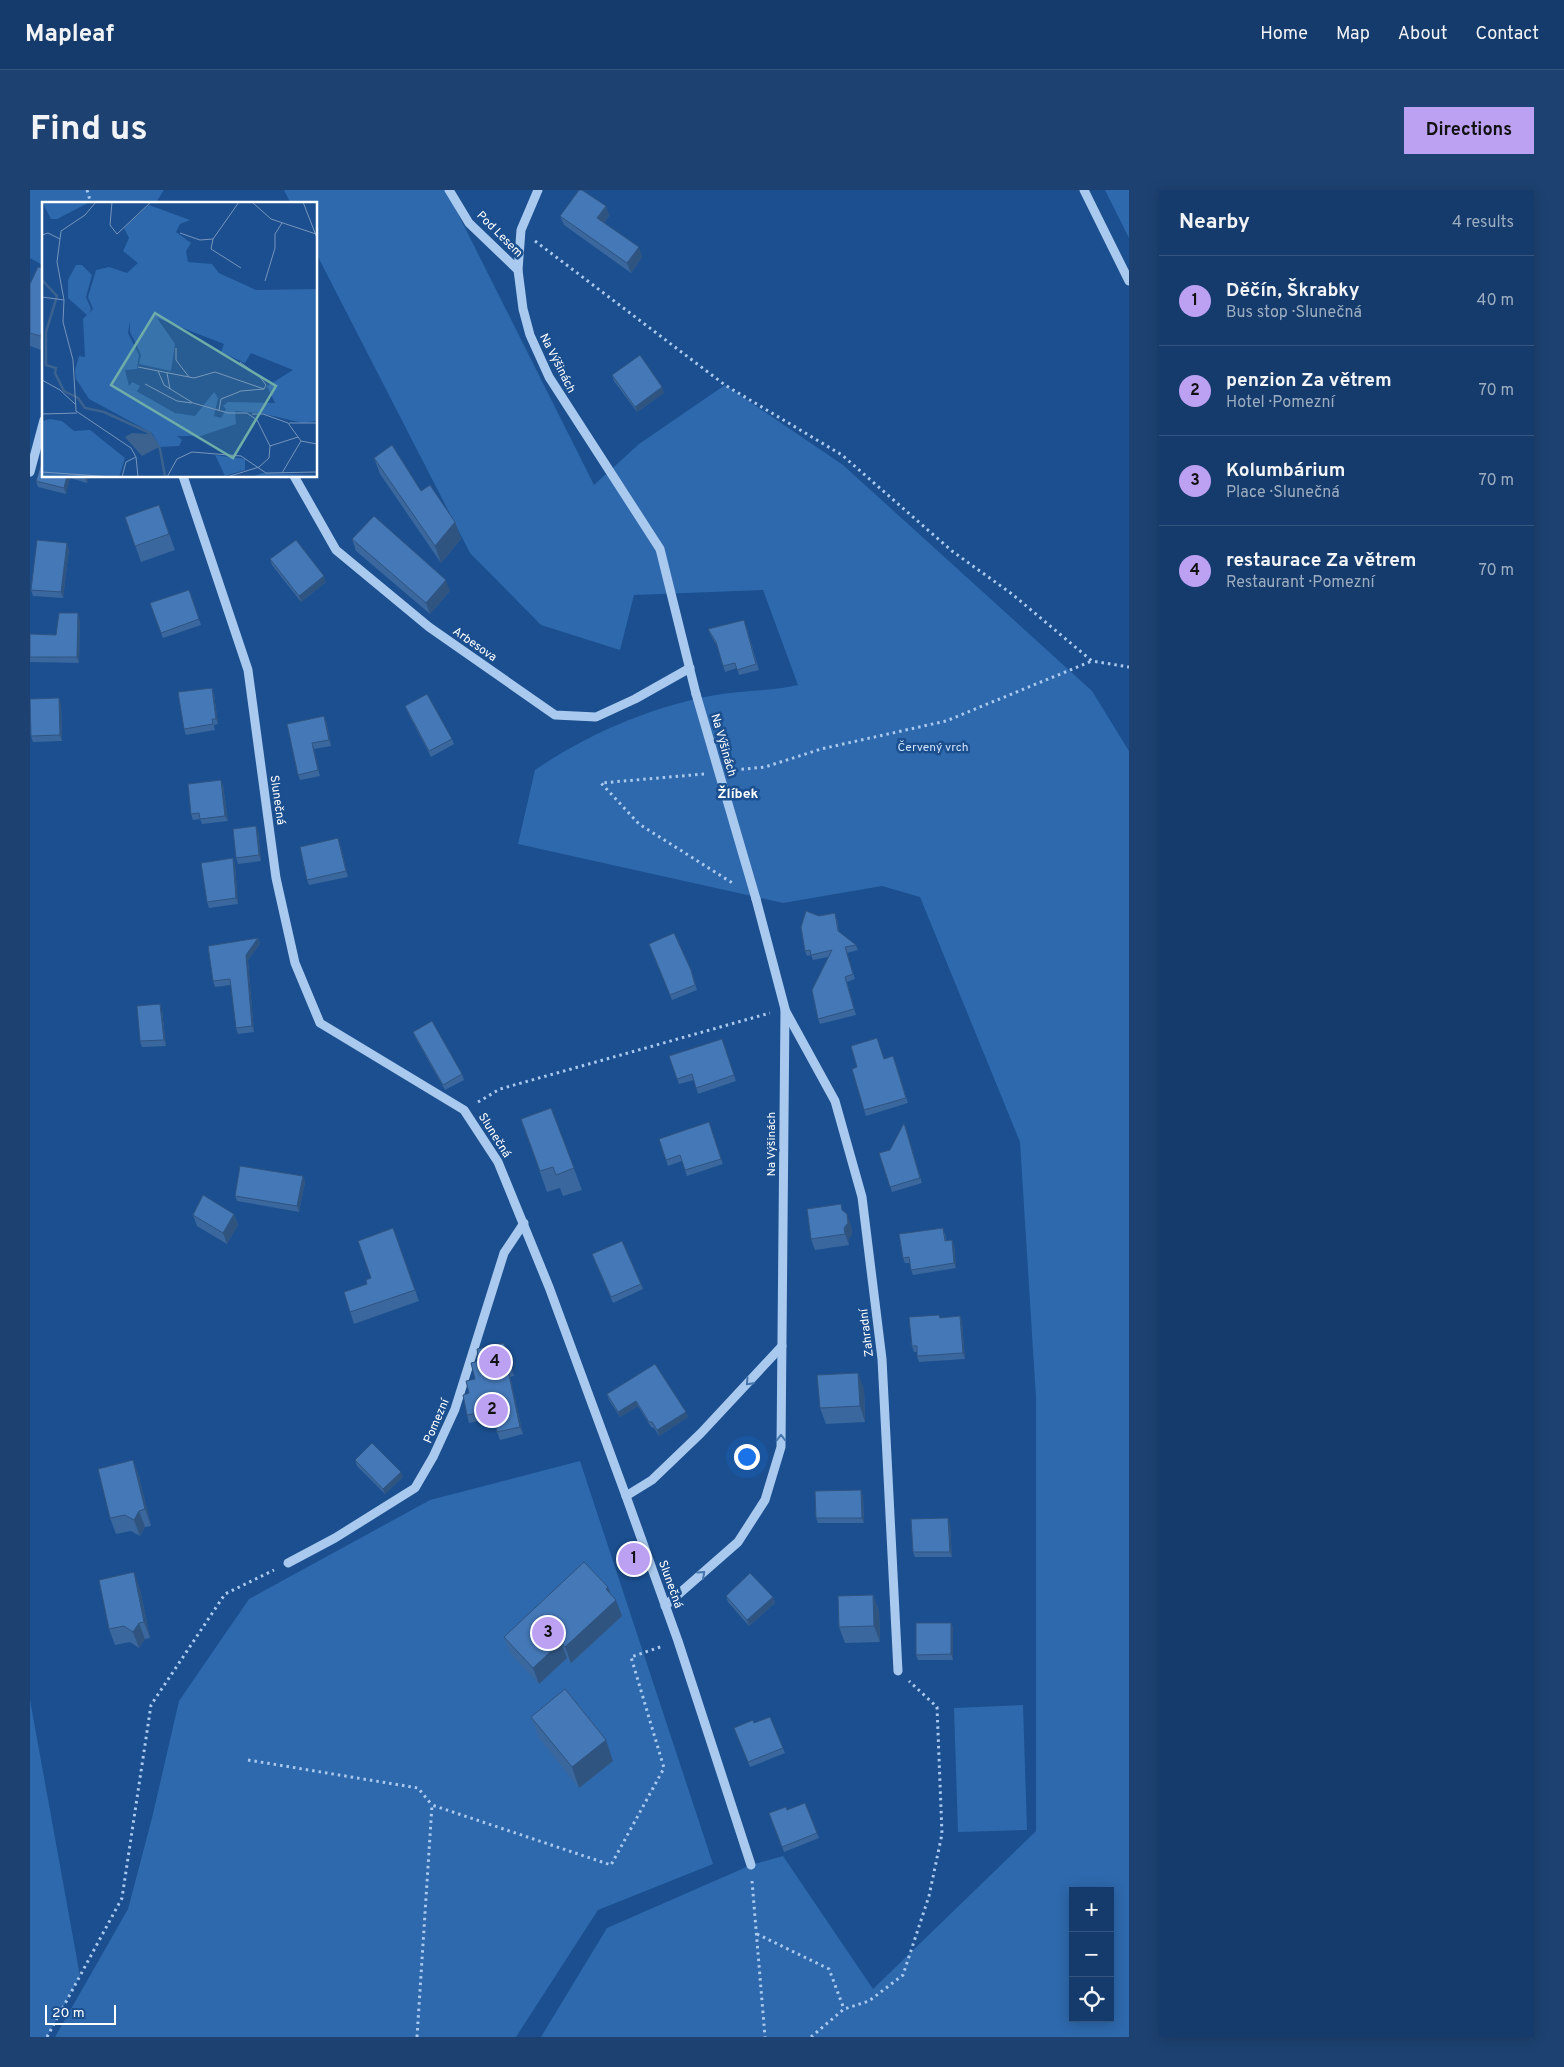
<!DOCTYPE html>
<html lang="en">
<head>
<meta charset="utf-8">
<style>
	:root { --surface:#143b6b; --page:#1d4271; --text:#f1f3f6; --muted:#9dadc1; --line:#33557e; --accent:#bca0f2 }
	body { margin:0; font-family:Overpass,sans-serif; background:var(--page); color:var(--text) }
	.controls { position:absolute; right:15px; bottom:15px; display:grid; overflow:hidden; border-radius:0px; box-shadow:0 2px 12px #0003 }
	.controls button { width:45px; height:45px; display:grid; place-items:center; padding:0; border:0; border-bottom:1px solid var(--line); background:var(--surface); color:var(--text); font:25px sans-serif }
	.scale { position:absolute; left:15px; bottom:12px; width:71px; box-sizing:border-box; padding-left:5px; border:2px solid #fff; border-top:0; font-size:14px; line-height:18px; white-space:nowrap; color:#fff; -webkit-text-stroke:4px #1b4f8f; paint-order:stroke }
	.you { position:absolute; left:716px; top:1266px; width:18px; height:18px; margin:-12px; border:4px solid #fff; border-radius:50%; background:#1a73e8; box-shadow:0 0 0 8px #1a73e833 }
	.badge { display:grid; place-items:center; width:32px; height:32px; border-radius:50%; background:var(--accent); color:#111; font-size:16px; font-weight:700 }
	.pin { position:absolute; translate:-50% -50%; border:2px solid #fff; box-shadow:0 1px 5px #0006 }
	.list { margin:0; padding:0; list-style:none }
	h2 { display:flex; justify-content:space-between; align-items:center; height:65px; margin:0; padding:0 20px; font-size:21px }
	h2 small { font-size:16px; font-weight:400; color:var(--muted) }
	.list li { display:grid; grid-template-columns:32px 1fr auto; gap:15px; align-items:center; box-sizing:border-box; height:90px; padding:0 20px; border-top:1px solid var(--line) }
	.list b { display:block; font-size:19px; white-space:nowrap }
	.list p { margin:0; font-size:16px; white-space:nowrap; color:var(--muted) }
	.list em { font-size:16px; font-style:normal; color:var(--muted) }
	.icon { flex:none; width:28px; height:28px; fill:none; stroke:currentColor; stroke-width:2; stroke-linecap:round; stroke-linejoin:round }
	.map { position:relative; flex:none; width:1099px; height:1847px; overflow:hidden; border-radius:0px }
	header { display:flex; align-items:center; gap:30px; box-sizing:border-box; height:70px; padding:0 25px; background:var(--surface); border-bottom:1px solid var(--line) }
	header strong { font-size:24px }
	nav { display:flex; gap:28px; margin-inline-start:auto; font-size:18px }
	.intro { display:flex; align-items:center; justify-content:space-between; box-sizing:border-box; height:120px; padding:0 30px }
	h1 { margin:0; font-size:35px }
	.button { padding:12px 22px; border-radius:0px; background:var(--accent); color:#111; font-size:18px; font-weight:700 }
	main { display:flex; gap:30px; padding:0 30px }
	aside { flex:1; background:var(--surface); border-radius:0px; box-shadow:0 2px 12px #0003 }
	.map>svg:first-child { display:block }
	.green { fill:#2e69ad; fill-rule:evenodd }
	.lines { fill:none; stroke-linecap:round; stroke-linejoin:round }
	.path { stroke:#a9c9ee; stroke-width:3; stroke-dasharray:2.5 4; stroke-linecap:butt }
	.minor { stroke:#a9c9ee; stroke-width:9 }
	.minor-bridge { stroke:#a9c9ee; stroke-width:9 }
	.wall { fill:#3a679d }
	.shaded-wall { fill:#305480 }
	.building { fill:#4478b7; stroke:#305480 }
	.oneway { stroke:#4674ac }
	.labels { text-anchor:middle; stroke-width:5; stroke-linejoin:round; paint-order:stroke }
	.street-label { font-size:12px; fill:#fff; stroke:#1b4f8f }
	.park-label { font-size:12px; fill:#cfe3fa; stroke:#1b4f8f }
	.neighbourhood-label { font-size:14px; font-weight:bold; fill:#fff; stroke:#1b4f8f }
	.inset-river { fill:none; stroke:#3c6290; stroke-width:2.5 }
	.inset-road { fill:none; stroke:#7695bc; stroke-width:1 }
	.view { fill:#6fada8; fill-opacity:0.15; stroke:#6fada8; stroke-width:2.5 }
	.inset-edge { fill:none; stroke:#fff; stroke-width:2.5 }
</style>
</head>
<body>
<header>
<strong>Mapleaf</strong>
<nav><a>Home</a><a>Map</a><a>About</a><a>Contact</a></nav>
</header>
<div class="intro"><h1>Find us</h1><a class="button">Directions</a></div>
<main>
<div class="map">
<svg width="1099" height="1847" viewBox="0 0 1099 1847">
	<rect width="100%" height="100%" fill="#1b4f8f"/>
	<!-- green -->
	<g class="green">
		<polygon points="0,0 134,0 125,14 14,14 14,76 0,68"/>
		<path d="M254 0H416L564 295 609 254 695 195 813 275 1062 501 1099 561V1847H511L577 1738 721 1675 753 1666 843 1799 1006 1641V1208L990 952 890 707 852 696 753 713 488 654 505 580C559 543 627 514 692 504 717 500 744 501 768 495L733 400 604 405 590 460 511 435 440 363 286 63V14H261ZM1043 1701H1080V1828H1043Z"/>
		<polygon points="1075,0 1099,0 1099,48"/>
		<polygon points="550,1271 683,1674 568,1720 486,1847 25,1847 98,1719 122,1628 149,1511 219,1409 400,1310"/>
		<polygon points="0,1510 50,1786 17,1847 0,1847"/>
		<polygon points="993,1515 997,1640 928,1642 924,1518"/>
	</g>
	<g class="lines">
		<!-- path -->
		<g class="path">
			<polyline points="57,0 61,14"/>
			<polyline points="505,51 695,195 812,265 922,361 982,404 1062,471 1099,477"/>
			<polyline points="705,580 735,577 791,559 916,531 1062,471"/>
			<polyline points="674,584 571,593 609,634 704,694"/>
			<polyline points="448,912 470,899 740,823"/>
			<polyline points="218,1570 388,1598 402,1615"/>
			<polyline points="722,1691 735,1847"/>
			<polyline points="727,1744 799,1779 814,1819"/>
			<polyline points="17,1847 92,1708 121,1515 195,1404 244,1380"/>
			<polyline points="387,1847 402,1615 581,1675 634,1578 601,1467 633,1456"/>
			<polyline points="781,1847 814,1819 839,1811 873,1785 899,1706 912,1644 907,1517 879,1491"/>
		</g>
		<!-- minor -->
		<g class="minor">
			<polyline points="419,0 439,33 488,80"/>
			<polyline points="508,0 491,40 488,80 493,119 500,145 519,187 630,359 666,504"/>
			<polyline points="1054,0 1099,91"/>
			<polyline points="0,282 14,230"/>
			<polyline points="153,286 218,480 246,688 265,773 290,833 434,920 468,972 519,1097 596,1306 648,1451 721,1675"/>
			<polyline points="264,286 306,360 399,437 525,525 566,527 605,509 660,478"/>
			<polyline points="755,820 805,911 832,1007 852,1169 868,1481"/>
			<polyline points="596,1306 622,1290 671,1243 752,1156"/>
			<polyline points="258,1373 305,1348 385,1298 403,1267 425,1219 474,1063 494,1033"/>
			<polyline points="635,1416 708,1352 735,1310 751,1257 755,819 726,709"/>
		</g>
		<!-- minor-bridge -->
		<polyline class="minor-bridge" points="666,504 726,709"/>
	</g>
	<!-- wall -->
	<g class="wall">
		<polygon points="576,16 579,26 574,33 612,67 601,83 534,35 530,26"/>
		<polygon points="14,78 14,161 0,156 0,94"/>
		<polygon points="582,185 634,203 607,222 584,191"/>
		<polygon points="344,268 391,301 425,332 431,349 411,373 350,284"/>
		<polygon points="14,286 59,286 57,293 40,288 36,304 8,297 6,291"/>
		<polygon points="129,315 145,360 111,372 95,327"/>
		<polygon points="322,349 420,401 400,424 326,361"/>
		<polygon points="39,359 33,408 3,406 1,400"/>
		<polygon points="240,369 296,392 271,412 242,375"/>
		<polygon points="159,400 171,435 133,448 120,413"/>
		<polygon points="50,429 49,473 0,472 0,444 26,445"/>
		<polygon points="716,436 729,480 709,485 707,478 695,482 687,456 680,444 678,439"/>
		<polygon points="182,498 184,504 188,534 184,535 185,540 156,545 154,539"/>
		<polygon points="31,514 32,551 3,552 1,546"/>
		<polygon points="375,516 422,549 424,554 401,567 377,521"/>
		<polygon points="296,531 301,556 284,559 290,586 270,590 268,585 257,534"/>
		<polygon points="193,595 198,631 172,634 170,629 163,630 161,624"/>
		<polygon points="228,641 231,671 208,674 206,668"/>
		<polygon points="310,654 318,687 279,695 277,690"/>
		<polygon points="203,668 205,674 208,714 179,718 177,712"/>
		<polygon points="789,726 807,729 809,742 826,755 828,760 817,763 825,789 817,792 826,825 790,834 788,829 798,767 783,770 781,765 777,766 775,761"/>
		<polygon points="228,748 230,754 218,770 224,842 208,844 206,838 201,795 185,797 183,791"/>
		<polygon points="619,754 661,780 667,800 642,810"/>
		<polygon points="132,820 136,856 112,857 110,851"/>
		<polygon points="383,842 432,884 434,890 415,900 385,847"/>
		<polygon points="692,849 706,891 668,904 664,890 649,894 639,866"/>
		<polygon points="854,869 865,872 878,913 836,926 834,920"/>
		<polygon points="521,918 552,1000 533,1006 530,998 517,1002 491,929"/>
		<polygon points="679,932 693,974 657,986 652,971 638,976 629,949"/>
		<polygon points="876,939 892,993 862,1002 849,963 860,960"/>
		<polygon points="273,986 275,992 269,1022 207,1011 205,1006"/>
		<polygon points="814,1022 821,1035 822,1044 818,1050 819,1055 785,1060 781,1049"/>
		<polygon points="204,1024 208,1035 197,1054 167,1036 163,1025"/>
		<polygon points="363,1038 389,1111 324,1134 314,1102 337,1094 341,1088"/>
		<polygon points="915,1043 916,1050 922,1050 924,1055 926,1078 883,1085 881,1080 880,1073 875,1073 873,1068"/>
		<polygon points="564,1069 611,1094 613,1099 583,1113"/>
		<polygon points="930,1126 932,1132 935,1169 889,1172 887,1166 887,1162 884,1162 882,1156 910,1128"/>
		<polygon points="477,1161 484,1186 480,1187 493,1244 470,1250 467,1242 464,1228 439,1233 437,1225 439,1203 445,1189"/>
		<polygon points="625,1174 658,1227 629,1246 624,1238 621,1237 608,1216 590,1227 579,1210 577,1204"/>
		<polygon points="834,1199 835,1232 796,1234 790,1218"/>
		<polygon points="103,1270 109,1287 121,1336 115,1337 110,1346 101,1341 86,1344 80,1328"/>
		<polygon points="325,1270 373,1287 355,1304 327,1276"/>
		<polygon points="833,1306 834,1333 788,1333 786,1328"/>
		<polygon points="920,1334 922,1367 885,1367 883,1362"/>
		<polygon points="110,1399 120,1448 115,1449 109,1458 100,1452 85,1455 79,1439"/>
		<polygon points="581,1405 586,1410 592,1426 541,1473 537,1468 509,1494 480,1463 474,1447"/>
		<polygon points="843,1405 849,1421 850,1452 815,1453 809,1437"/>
		<polygon points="696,1406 743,1407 745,1413 719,1436 698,1412"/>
		<polygon points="921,1433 923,1438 923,1470 888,1470 886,1465"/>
		<polygon points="501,1527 583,1571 549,1598 509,1548"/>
		<polygon points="740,1527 755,1563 720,1577 704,1538 724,1533"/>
		<polygon points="775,1613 789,1648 754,1662 739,1623 757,1620"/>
	</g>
	<!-- shaded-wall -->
	<g class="shaded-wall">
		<polygon points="576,16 579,26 570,38 567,28"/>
		<polygon points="609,57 612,67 601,83 597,73"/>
		<polygon points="14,138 14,157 10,146"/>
		<polygon points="632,197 634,203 607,222 605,217"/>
		<polygon points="37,286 39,286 40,288 36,304 34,298"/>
		<polygon points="56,286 59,286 57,293 55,288"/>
		<polygon points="425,332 431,349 411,373 405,356"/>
		<polygon points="37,353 39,359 33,408 31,402"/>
		<polygon points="294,386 296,392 271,412 269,406"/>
		<polygon points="416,390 420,401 400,424 396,413"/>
		<polygon points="48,423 50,429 49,473 47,467"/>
		<polygon points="182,498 184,504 188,534 186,529"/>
		<polygon points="29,508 31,514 32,551 30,545"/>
		<polygon points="294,526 296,531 301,556 299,550"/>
		<polygon points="282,553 284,559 290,586 288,580"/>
		<polygon points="191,590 193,595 198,631 195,626"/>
		<polygon points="226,636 228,641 231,671 229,665"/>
		<polygon points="308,648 310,654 318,687 316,681"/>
		<polygon points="203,668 205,674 208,714 206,708"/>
		<polygon points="228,748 230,754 218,770 224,842 222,836 216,765"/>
		<polygon points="130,814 132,820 136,856 134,850"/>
		<polygon points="273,986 275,992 269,1022 267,1016"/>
		<polygon points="204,1024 208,1035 197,1054 193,1043"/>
		<polygon points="817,1024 821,1035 822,1044 818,1050 819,1055 815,1044 814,1038"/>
		<polygon points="922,1050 924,1055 926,1078 924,1073"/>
		<polygon points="930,1126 932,1132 935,1169 933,1163"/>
		<polygon points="474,1153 477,1161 484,1186 481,1179"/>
		<polygon points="478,1180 480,1187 493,1244 490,1237"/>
		<polygon points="828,1183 834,1199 835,1232 830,1216"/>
		<polygon points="606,1211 608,1216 590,1227 588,1222"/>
		<polygon points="656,1222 658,1227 629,1246 627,1240"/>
		<polygon points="103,1270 109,1287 121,1336 115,1319"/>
		<polygon points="371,1282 373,1287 355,1304 353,1299"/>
		<polygon points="831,1300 833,1306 834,1333 832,1328"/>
		<polygon points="109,1321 115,1337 110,1346 104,1330"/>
		<polygon points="918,1328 920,1334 922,1367 920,1362"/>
		<polygon points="104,1382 110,1399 120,1448 114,1432"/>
		<polygon points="578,1397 584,1412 586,1410 592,1426 541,1473 535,1457 576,1399"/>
		<polygon points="843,1405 849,1421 850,1452 844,1436"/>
		<polygon points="743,1407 745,1413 719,1436 717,1430"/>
		<polygon points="109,1433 115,1449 109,1458 103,1442"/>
		<polygon points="921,1433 923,1438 923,1470 921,1464"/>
		<polygon points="531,1452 537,1468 509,1494 503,1478"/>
		<polygon points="576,1550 583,1571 549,1598 542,1577"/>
	</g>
	<!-- building -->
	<g class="building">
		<polygon points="549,0 552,0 576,16 567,28 609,57 597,73 530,26"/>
		<polygon points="8,77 14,78 14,138 10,146 0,143 0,94"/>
		<polygon points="610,165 632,197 605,217 582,185"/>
		<polygon points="362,255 391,301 400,295 425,332 405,356 344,268"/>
		<polygon points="14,263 14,286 37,286 34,298 6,291"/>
		<polygon points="129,315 139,344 105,356 95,327"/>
		<polygon points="344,326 416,390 396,413 322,349"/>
		<polygon points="7,350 37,353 31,402 1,400"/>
		<polygon points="266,350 294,386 269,406 240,369"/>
		<polygon points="159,400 169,429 131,443 120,413"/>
		<polygon points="29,423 48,423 47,467 0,467 0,444 26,445"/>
		<polygon points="714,430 726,474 707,480 705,473 693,476 686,452 678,439"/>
		<polygon points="182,498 186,529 182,529 183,534 154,539 148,502"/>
		<polygon points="397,504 422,549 399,561 375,516"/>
		<polygon points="29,508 30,545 1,546 0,509"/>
		<polygon points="294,526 299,550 282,553 288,580 268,585 257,534"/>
		<polygon points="191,590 195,626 170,629 169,623 161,624 158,594"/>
		<polygon points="226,636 229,665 206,668 203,639"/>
		<polygon points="308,648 316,681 277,690 270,657"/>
		<polygon points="203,668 206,708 177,712 171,673"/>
		<polygon points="776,721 789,726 805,723 808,741 826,755 815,757 823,784 815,787 824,819 788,829 782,800 802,760 781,765 780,760 775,761 771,737"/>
		<polygon points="644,743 661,780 665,795 640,805 619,754"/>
		<polygon points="228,748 216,765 222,836 206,838 200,789 183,791 178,756"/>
		<polygon points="130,814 134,850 110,851 107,816"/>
		<polygon points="402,831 432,884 413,895 383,842"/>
		<polygon points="847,848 854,869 863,866 876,908 834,920 822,879 827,877 821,856"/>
		<polygon points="692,849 704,885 666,898 662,884 647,889 639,866"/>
		<polygon points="521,918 544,978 526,985 523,977 510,981 491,929"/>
		<polygon points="679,932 691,969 655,980 650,965 636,970 629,949"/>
		<polygon points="874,933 890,988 860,997 849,963 860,960"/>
		<polygon points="210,976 273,986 267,1016 205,1006"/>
		<polygon points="173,1005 204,1024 193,1043 163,1025"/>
		<polygon points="811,1014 812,1020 817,1024 818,1033 814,1038 815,1044 781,1049 777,1019"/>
		<polygon points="363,1038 385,1100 320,1122 314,1102 337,1094 336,1090 341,1088 328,1051"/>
		<polygon points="913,1038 915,1051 922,1050 924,1073 881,1080 879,1067 873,1068 869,1044"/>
		<polygon points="592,1051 611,1094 581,1107 562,1064"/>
		<polygon points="909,1125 910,1128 930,1126 933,1163 887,1166 887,1156 882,1156 879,1127"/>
		<polygon points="474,1153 481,1179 478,1180 490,1237 467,1242 463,1220 437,1225 433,1205 439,1203 436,1191 445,1189 441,1173 449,1171 447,1159"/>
		<polygon points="625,1174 656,1222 627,1240 622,1232 619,1232 606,1211 588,1222 577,1204"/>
		<polygon points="828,1183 830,1216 790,1218 787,1185"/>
		<polygon points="342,1253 371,1282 353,1299 325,1270"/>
		<polygon points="103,1270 115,1319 109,1321 104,1330 95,1325 80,1328 68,1279"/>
		<polygon points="831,1300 832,1328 786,1328 785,1301"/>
		<polygon points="918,1328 920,1362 883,1362 881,1329"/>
		<polygon points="554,1372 578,1397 576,1399 586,1410 535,1457 531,1452 503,1478 474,1447"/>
		<polygon points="104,1382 114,1432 109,1433 103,1442 94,1436 79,1439 69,1390"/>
		<polygon points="720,1383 743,1407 717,1430 696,1406"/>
		<polygon points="843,1405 844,1436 809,1437 808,1406"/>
		<polygon points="886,1433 921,1433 921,1464 886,1465"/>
		<polygon points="535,1499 576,1550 542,1577 501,1527"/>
		<polygon points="740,1527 753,1558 718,1572 704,1538 723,1530 724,1533"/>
		<polygon points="775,1613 787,1643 752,1657 739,1623 756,1617 757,1620"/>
	</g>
	<!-- one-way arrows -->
	<defs><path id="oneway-chevron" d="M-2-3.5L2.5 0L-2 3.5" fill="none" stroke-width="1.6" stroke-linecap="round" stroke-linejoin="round" transform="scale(1.25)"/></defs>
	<g class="oneway">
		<use href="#oneway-chevron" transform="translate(719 1192) rotate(133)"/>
		<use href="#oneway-chevron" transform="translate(751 1248) rotate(-90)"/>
		<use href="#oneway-chevron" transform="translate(672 1384) rotate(-42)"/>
	</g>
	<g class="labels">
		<!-- street labels -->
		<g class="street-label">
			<text transform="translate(470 44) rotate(45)" y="4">Pod Lesem</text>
			<text transform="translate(528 173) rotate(63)" y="4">Na Výšinách</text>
			<text transform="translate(445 454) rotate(35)" y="4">Arbesova</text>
			<text transform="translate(694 555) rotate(74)" y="4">Na Výšinách</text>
			<text transform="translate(248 610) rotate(82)" y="4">Slunečná</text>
			<text transform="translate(465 945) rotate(58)" y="4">Slunečná</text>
			<text transform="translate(741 954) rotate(-90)" y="4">Na Výšinách</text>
			<text transform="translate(836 1143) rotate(-97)" y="4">Zahradní</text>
			<text transform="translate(406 1231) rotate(-67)" y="4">Pomezní</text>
			<text transform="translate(641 1394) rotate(70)" y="4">Slunečná</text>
		</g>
		<!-- park labels -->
		<g class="park-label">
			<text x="903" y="561">Červený vrch</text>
		</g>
		<!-- neighbourhood labels -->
		<g class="neighbourhood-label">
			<text x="708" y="608">Žlíbek</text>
		</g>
	</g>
	<!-- overview -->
	<g transform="translate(12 12)">
		<rect width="275" height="275" fill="#1b4f8f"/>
		<path d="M0 0H48L15 17H9ZM107 3 148 18 138 22 134 30 149 41 144 49 146 60 170 62 177 71 214 88 275 87V219L261 221 218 211 193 209 194 222 159 234H135L140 238 137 244 118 245 110 231 47 197 34 177 33 168 37 154 43 155 41 117 45 113 26 96V78L34 63H40L50 73 44 95 49 107 47 111 51 107 46 95 54 68 67 65 85 71 96 61 81 49 87 36 82 26ZM115 116 182 142 179 150 203 161 209 151 251 168 225 184 233 201 186 200 181 204 184 207 179 216 172 214 176 196 172 190 153 214 133 211 89 186 95 189 98 184 90 180 87 184 83 168 95 167 97 153 86 131 88 119V130L99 153 97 162 129 169 133 142ZM8 217 20 219 32 229 48 228 83 256 77 275H0V219ZM173 253 203 257V268L183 274ZM221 271 275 273V275H209Z" fill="#2e69ad" fill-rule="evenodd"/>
		<path d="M90 231 108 232 117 245 100 254 83 235Z" fill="#3c6290"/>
		<path class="inset-river" d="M0 78 15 94 4 130V163L14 166 13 171 22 189 36 196 43 206 62 210 108 231 118 247 123 274"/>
		<path class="inset-road" d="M70 0 68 23 75 32 109 0M197 0 171 37 169 47 199 66M210 0 229 17 274 32M261 0 275 36M138 31 158 38 171 37M0 33 6 31 18 37M223 79 233 46V32L240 21M0 95 22 98 21 120 31 158 34 209 89 246 94 255 96 275M22 98 15 60 19 29 43 13 54 0M134 146V158L147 175M198 160 218 175 224 183 222 187M96 165 152 176 173 170 222 187M116 169 122 183 151 201 186 211H205L215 218 228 244 227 256 217 265 185 275M125 171 128 187M0 178 18 188 33 202M103 182 135 199 150 201M177 208 179 197 199 189 222 187M0 212 35 211M210 212H221L246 221 259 239 275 242M247 221H275M228 244 256 235M0 270 71 275M240 271 259 239M80 275 84 260 94 255M125 275 135 257 150 250 199 254 224 271 275 270"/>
		<path class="view" d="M113 111 234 184 191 256 69 183Z"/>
		<rect width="275" height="275" class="inset-edge"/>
	</g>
</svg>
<div class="controls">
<button>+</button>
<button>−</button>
<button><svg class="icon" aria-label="locate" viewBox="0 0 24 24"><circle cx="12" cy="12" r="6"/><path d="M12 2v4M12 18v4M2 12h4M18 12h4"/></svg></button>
</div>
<div class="scale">20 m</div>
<div class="you"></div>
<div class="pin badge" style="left:604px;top:1369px">1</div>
<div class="pin badge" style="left:462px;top:1220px">2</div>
<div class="pin badge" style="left:518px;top:1443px">3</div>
<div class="pin badge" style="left:465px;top:1172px">4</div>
</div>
<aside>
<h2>Nearby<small>4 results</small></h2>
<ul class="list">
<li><span class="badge">1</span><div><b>Děčín, Škrabky</b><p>Bus stop · Slunečná</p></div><em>40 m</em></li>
<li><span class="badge">2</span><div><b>penzion Za větrem</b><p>Hotel · Pomezní</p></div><em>70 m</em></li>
<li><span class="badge">3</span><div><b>Kolumbárium</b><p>Place · Slunečná</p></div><em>70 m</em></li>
<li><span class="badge">4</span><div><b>restaurace Za větrem</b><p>Restaurant · Pomezní</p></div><em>70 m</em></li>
</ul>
</aside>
</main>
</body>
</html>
